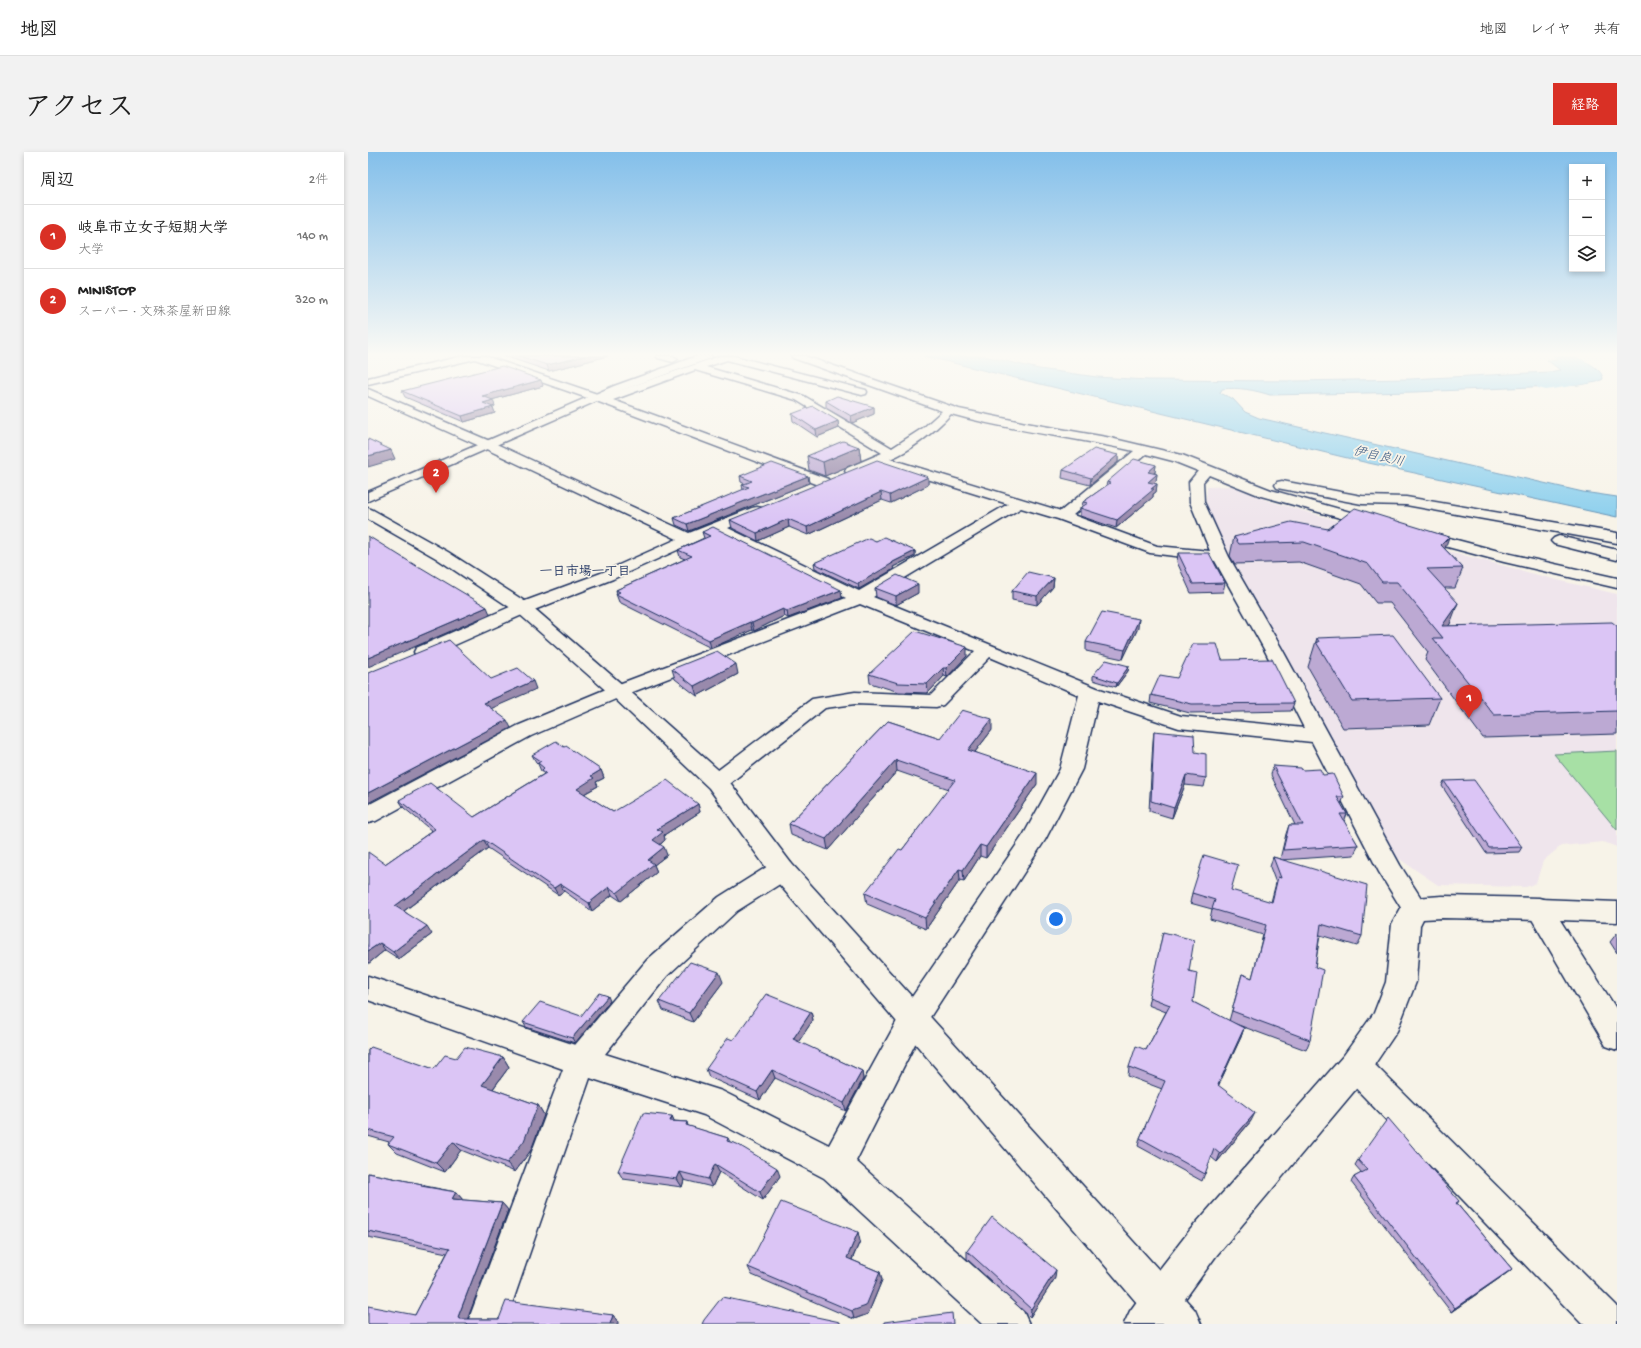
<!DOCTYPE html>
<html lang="ja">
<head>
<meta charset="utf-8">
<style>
	:root { --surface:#fff; --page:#f2f2f2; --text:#222; --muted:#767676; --line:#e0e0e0; --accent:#d93025 }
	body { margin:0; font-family:"Gochi Hand","Klee One",sans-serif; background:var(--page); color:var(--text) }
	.controls { position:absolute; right:12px; top:12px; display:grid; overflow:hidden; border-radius:0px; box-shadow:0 2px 6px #0003 }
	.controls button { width:36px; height:36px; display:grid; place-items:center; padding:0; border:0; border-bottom:1px solid var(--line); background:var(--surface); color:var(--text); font:20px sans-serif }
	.you { position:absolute; left:688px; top:767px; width:14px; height:14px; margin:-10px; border:3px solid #fff; border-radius:50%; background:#1a73e8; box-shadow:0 0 0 6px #1a73e833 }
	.badge { display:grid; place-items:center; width:26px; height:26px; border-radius:50%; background:var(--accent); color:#fff; font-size:13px; font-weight:700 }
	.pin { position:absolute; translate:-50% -33px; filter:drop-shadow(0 1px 2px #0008) }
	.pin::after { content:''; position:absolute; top:21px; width:14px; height:12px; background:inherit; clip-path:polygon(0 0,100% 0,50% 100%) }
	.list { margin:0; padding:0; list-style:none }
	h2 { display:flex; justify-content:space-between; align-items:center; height:52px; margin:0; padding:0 16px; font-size:17px }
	h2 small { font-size:13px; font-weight:400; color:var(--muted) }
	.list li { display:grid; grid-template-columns:26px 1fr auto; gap:12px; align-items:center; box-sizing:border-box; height:64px; padding:0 16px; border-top:1px solid var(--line) }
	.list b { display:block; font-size:15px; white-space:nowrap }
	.list p { margin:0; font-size:13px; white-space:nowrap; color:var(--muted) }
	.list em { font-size:13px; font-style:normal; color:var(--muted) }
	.icon { flex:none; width:22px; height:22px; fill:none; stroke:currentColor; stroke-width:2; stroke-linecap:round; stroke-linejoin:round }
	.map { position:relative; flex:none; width:1249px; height:1172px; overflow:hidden; border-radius:0px }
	header { display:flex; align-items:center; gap:24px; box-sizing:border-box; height:56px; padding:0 20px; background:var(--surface); border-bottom:1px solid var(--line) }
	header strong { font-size:19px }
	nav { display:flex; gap:22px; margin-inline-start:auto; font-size:14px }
	.intro { display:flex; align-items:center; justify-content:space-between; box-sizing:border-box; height:96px; padding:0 24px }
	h1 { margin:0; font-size:28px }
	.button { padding:10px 18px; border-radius:0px; background:var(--accent); color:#fff; font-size:14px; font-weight:700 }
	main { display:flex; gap:24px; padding:0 24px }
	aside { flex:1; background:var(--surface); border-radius:0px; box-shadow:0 2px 6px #0003 }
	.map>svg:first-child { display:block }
	.built { fill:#efe5ec }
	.green { fill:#a7e0a5; stroke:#618882 }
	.water { fill:#8ccfed; stroke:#5f8fb4 }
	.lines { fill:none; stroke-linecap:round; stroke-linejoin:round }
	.river { fill:#8ccfed; fill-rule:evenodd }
	.minor-casing { stroke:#1b2f5e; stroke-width:3 }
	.tertiary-casing { stroke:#1b2f5e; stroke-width:3 }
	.secondary-casing { stroke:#1b2f5e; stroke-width:3 }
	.minor { fill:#f7f3e8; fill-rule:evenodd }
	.tertiary { fill:#f7f3e8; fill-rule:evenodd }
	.secondary { fill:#f7f3e8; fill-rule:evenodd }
	.wall { fill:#bca9d3; stroke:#1b2f5e }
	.shaded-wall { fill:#998aac; stroke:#1b2f5e }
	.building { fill:#dbc5f5; stroke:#1b2f5e }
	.labels { text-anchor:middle; stroke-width:3.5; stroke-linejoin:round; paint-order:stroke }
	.far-water-label { font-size:13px; font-style:italic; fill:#375782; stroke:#f7f3e8 }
	.far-neighbourhood-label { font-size:13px; font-weight:bold; fill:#1b2f5e; stroke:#f7f3e8 }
</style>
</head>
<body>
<header>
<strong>地図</strong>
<nav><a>地図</a><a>レイヤ</a><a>共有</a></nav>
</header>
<div class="intro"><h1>アクセス</h1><a class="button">経路</a></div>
<main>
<aside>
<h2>周辺<small>2件</small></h2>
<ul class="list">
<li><span class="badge">1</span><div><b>岐阜市立女子短期大学</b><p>大学</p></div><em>140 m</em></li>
<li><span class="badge">2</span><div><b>MINISTOP</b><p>スーパー · 文殊茶屋新田線</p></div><em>320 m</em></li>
</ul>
</aside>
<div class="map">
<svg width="1249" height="1172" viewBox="0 0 1249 1172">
	<rect width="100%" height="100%" fill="#f7f3e8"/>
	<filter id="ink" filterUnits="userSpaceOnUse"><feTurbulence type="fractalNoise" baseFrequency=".025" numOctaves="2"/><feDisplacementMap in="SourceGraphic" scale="8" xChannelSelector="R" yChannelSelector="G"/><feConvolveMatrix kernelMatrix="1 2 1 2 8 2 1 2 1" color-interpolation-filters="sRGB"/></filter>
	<g filter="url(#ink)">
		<!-- built -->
		<polygon class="built" points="864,334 898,348 1008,380 1189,428 1249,442 1249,695 1235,690 1193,694 1175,709 1168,731 1158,735 1070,733 1030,706 843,368 838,350 839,335"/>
		<!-- green -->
		<polygon class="green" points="1249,599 1249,678 1186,602"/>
		<!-- water -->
		<path class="water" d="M556 204H616L671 217 729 225 780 228 926 229 1042 227 1181 220 1192 218 1179 208C1190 209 1204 206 1214 209 1221 210 1235 219 1235 227L1229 230 1210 233 1047 240 902 243C886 238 871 235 854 237L852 241 865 247 877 260 891 266 1215 340 1249 345V365L996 310Z"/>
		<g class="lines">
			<!-- river -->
			<path class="river" d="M1185 204C1204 204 1216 203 1228 220L1222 231 1178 238 1170 236 1167 231 1170 226 1204 221 1189 208Z"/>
			<defs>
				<g id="minor">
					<path d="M95 204H117L235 244 352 204H366L498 238 499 240 498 242 494 243 359 208 338 215 436 244 524 296 555 276 574 259 425 206 423 204H437L591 257 658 271 738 285 814 303 903 338 1011 368 1013 371 1011 374 1006 375 1001 374 893 344 841 323 835 330 836 350 861 405 914 497 1032 713 1060 757 1056 764 1047 767 1038 764 1011 720 944 590 811 576 730 549 714 617 677 688 555 876 488 1009 655 1159 661 1172H614L456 1026 336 963 222 926 137 1172H99L195 917 0 848V824L207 893 279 808 351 745 405 711 414 709 423 711 426 718 423 725 369 759 299 824 237 902 354 939 461 993 535 858 656 682 692 617 711 543 622 505 575 553 568 555 487 552 457 556 357 635 349 638 341 635 338 630 341 625 444 547 487 540 563 543 607 499 492 452 257 543 163 584 8 669 0 671V653L149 574 243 535 478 446 347 381 245 427 161 460 62 504 55 506 48 504 46 500 48 496 149 452 233 421 309 387 116 296 0 244V237L124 290 321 381 384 356 389 355 394 356 396 359 394 362 360 376 491 439 640 352 511 312 489 322H479L477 319 479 316 514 301 428 248 327 218 245 248 460 327 462 330 460 333H450L231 250 107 207 0 232V226ZM583 262C643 279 706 285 766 299L693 359 522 307C544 298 566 280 583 262ZM778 302 805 309 830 319 821 330 822 350 842 399 789 394 705 363ZM653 356 690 367 782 401 847 409 896 497 936 576 813 564 729 536 505 445Z"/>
					<polygon points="288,204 305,204 310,207 305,210 290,206"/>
					<polygon points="914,329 994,344 1038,345 1249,381 1249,391 1038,353 994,352 909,336 907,333 909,330"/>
					<polygon points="1051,378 1138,401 1249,426 1249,436 1136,410 1046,386 1043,383 1046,380"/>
					<polygon points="1191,384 1249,398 1249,408 1186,392 1183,389 1186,386"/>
					<polygon points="1171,747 1249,750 1249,770 1192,768 1249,858 1249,898 1238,894 1158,757 1162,750"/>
					<polygon points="987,900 998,904 1249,1154 1249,1172 1214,1172 976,924 972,914 976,904"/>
					<polygon points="793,1128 806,1134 812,1147 806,1160 798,1172 756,1172 762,1159 780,1134"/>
				</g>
				<polygon id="tertiary" points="0,356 5,358 80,400 161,452 257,535 357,624 423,711 791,1118 822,1078 976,903 1006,861 1018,830 1024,772 1037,749 1047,746 1074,744 1171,746 1181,749 1185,757 1181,765 1171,768 1074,766 1055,767 1052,773 1048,830 1029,879 998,925 848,1104 817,1147 827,1158 833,1172 787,1172 405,725 341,636 243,543 149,460 68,406 0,367"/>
				<polygon id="secondary" points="329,204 344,204 343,206 254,238 0,349 0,340 246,234"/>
			</defs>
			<!-- minor casing -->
			<use href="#minor" class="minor-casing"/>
			<!-- tertiary casing -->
			<use href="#tertiary" class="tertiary-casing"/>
			<!-- secondary casing -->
			<use href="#secondary" class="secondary-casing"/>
			<!-- minor -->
			<use href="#minor" class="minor"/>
			<!-- tertiary -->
			<use href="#tertiary" class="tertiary"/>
			<!-- secondary -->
			<use href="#secondary" class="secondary"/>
		</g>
		<!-- wall -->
		<g class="wall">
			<polygon points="136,204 240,204 181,219"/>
			<polygon points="175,234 123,248 127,254 124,255 127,261 96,270 37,245 34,239"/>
			<polygon points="458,249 506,255 506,262 484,271 458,256"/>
			<polygon points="424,262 470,269 471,276 449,285 425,269"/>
			<polygon points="491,295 493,309 457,324 441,318 439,304"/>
			<polygon points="750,303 750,310 722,333 694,326 695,318"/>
			<polygon points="788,313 787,320 787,321 789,322 788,329 786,331 789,332 788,340 785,342 785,345 748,376 712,364 712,356 714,354 715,350 738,334 739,330"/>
			<polygon points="372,324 440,324 441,331 321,379 308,373 306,366 375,338 374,333 377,332 373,330"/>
			<polygon points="560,325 560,333 523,351 514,348 440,383 421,375 390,389 364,376 362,368"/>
			<polygon points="960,377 1077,397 1095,416 1087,436 1077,436 1082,472 1080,474 1249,474 1249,582 1115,586 1057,508 1060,500 1022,451 1008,451 993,432 931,410 867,412 862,404 866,385"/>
			<polygon points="334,380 474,446 420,466 416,464 386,479 384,478 343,496 251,450 248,442 249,442 248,438 317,407 312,405 310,398 336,386"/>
			<polygon points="508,389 547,399 547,404 525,415 526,417 491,437 447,416 446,411"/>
			<polygon points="810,401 857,431 855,440 823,441 809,410"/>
			<polygon points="686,426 685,435 669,453 644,448 644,439"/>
			<polygon points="507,436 550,441 528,453 508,445"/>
			<polygon points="770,476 755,507 718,499 718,490"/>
			<polygon points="949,486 1072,546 1061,573 975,576 940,515"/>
			<polygon points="599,504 579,525 576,524 560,541 531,540 502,531 501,522"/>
			<polygon points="854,508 926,551 923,559 822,561 782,551 783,543 809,526"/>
			<polygon points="761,514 760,519 748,535 725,528 725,523"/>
			<polygon points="304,517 370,522 329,544 307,527"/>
			<polygon points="520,569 572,586 624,578 607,600 669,632 618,706 612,704 596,729 592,728 558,777 499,752 497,741 534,698 581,637 529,619 460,698 423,683 421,672"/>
			<polygon points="786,579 827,600 838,626 836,635 817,633 804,666 781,659 785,589"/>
			<polygon points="196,595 233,618 236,626 228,630 230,634 216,642 245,660 330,652 332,660 296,683 297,688 292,693 299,703 286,713 289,720 253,749 244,743 224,759 196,739 190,743 120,696 36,759 64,782 31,807 17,798 0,812 17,712 64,679 36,656 31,648 106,665 176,622 175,620 173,619 170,612 168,610 164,603"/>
			<polygon points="905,614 934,618 955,623 976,645 973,652 979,662 976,670 990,693 986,703 913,708 994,784 989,794 952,783 947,815 942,888 938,898 865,871 876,876 873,885 850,934 883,969 849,1010 843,1005 834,1029 770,994 772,986 794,937 760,924 761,915 778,898 798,860 780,853 795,780 821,819 825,850 861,869 874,822 884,826 895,783 842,767 844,757 822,751 824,741 903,750 908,731 902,715 905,705 912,707 918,682 921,673 927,673 903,623"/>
			<polygon points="1076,629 1154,695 1151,700 1118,701 1074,634"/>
			<polygon points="1249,781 1249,801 1242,790"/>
			<polygon points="355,830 325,870 295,858 291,849"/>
			<polygon points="242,849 207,891 158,875 155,870 213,864"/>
			<polygon points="443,860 445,868 430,890 494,919 495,927 478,959 407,926 392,948 341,925 338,917 365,888"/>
			<polygon points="0,898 66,917 88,906 135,905 141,915 125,937 170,953 176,963 163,998 147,1020 93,998 77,1020 29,1001 20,992 21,990 0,984"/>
			<polygon points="304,964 306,969 319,970 320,974 360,986 362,990 412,1024 395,1048 351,1020 344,1035 316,1028 314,1035 255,1027 250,1019"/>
			<polygon points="990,1008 1091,1049 1089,1052 1144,1117 1139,1121 1083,1160 983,1030 986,1025 994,1021 987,1013"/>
			<polygon points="0,1021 54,1032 57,1034 88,1040 95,1048 134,1051 140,1058 99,1167 131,1167 245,1163 250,1170 0,1172 47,1163 79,1101 0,1085"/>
			<polygon points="492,1089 484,1108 512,1120 514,1128 500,1162 486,1167 384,1123 380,1115"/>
			<polygon points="599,1099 687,1126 662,1165 599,1107"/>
		</g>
		<!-- shaded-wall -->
		<g class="shaded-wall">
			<polygon points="217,204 240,204 181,219 179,213"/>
			<polygon points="173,228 175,234 116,250 114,244"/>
			<polygon points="125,248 127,254 117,257 115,251"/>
			<polygon points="125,255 127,261 96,270 94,264"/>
			<polygon points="506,255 506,262 484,271 483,264"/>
			<polygon points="470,269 471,276 449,285 448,278"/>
			<polygon points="491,295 493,309 457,324 455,310"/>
			<polygon points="23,298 27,307 0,315 0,304"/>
			<polygon points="750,303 750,310 722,333 723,326"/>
			<polygon points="788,313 787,320 779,327 780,320"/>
			<polygon points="789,322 788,329 779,338 780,330"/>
			<polygon points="440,324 441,331 321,379 319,372"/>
			<polygon points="560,325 560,333 523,351 522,343"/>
			<polygon points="789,332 788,340 785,342 785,345 748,376 749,368"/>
			<polygon points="513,340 514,348 440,383 439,375"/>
			<polygon points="420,367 421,375 390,389 389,381"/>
			<polygon points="1081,385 1074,405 1073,393"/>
			<polygon points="547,399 547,404 525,415 526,417 491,437 490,432 523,411"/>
			<polygon points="686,426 685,435 669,453 669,444"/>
			<polygon points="550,432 550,441 528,453 528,444"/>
			<polygon points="473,438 474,446 420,466 419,459"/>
			<polygon points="1090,451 1082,472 1073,484 1074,474"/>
			<polygon points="119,455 122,462 0,515 0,506"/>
			<polygon points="415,457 416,464 386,479 384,471"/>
			<polygon points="771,467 770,476 755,507 757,498"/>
			<polygon points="382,470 384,478 343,496 341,488"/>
			<polygon points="599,495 599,504 579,525 578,516"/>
			<polygon points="368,512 370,522 329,544 326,534"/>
			<polygon points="761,514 760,519 748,535 749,531"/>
			<polygon points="575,516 576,524 560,541 559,532"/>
			<polygon points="165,529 168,537 120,558 116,551"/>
			<polygon points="624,567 624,578 600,609 600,598"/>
			<polygon points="139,568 143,576 0,651 0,641"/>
			<polygon points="528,608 529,619 460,698 458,687"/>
			<polygon points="233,618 236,626 228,630 230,634 212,644 209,637 223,624"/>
			<polygon points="669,621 669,632 618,706 618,695"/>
			<polygon points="818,623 817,633 804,666 806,656"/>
			<polygon points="330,652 332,660 296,683 297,688 288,696 285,688 289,677"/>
			<polygon points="116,688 120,696 33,761 27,754"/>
			<polygon points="612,693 612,704 596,729 595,718"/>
			<polygon points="296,695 299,703 286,713 289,720 253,749 249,741 280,708"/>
			<polygon points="591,717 592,728 558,777 557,766"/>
			<polygon points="192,732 196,739 190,743 186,736"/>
			<polygon points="241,735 244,743 224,759 221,751"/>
			<polygon points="59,774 64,782 31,807 25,800"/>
			<polygon points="12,791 17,798 0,812 0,799"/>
			<polygon points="351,820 355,830 325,870 321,861"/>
			<polygon points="240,844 242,849 207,891 204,886"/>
			<polygon points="443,860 445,868 427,895 425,887"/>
			<polygon points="876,876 873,885 847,941 850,933"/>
			<polygon points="135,905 141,915 121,942 114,933"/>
			<polygon points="404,918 407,926 392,948 389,940"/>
			<polygon points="494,919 495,927 478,959 476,951"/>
			<polygon points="170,953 176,963 163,998 147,1020 139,1011"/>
			<polygon points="887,961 883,969 849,1010 852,1002"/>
			<polygon points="304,964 308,973 302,969"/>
			<polygon points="85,990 93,998 77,1020 68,1011"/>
			<polygon points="347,1012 351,1020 344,1035 340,1027"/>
			<polygon points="409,1016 412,1024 395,1048 392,1040"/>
			<polygon points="312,1020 316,1028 314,1035 309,1027"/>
			<polygon points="88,1040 95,1048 84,1047"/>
			<polygon points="134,1051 140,1058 98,1171 91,1167 90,1165"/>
			<polygon points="490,1080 492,1089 481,1114 479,1106"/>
			<polygon points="1144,1117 1139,1121 1083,1160 1087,1156"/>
			<polygon points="688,1118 687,1126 662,1165 663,1157"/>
			<polygon points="512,1120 514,1128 500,1162 486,1167 484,1159"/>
			<polygon points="245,1163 250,1170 250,1172 242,1172"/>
		</g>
		<!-- building -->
		<g class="building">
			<polygon points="151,204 217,204 179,213"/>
			<polygon points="134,214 173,228 114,244 125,248 115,251 125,255 94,264 34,239"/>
			<polygon points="469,244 506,255 483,264 458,249"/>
			<polygon points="445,254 470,269 448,278 424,262"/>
			<polygon points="0,287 23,298 0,304"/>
			<polygon points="475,289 491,295 455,310 439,304"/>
			<polygon points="726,297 750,303 723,326 695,318"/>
			<polygon points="766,307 788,313 780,320 789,322 780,330 789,332 783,337 786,337 749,368 712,356 720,351 715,350 742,331 739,330"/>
			<polygon points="509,308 560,325 522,343 513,340 439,375 420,367 389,381 362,368"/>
			<polygon points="404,311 440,324 319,372 306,366 381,335 374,333 384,329 372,324"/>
			<polygon points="987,356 1081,385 1073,393 1095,416 1059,417 1090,451 1074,474 1244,470 1249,474 1249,559 1126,563 1065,486 1075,486 1029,430 1014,430 1000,412 936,390 871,392 866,385 923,370 960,377"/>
			<polygon points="345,375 473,438 419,459 415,457 384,471 382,470 341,488 248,442 252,440 248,438 324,404 310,398 342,384 334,380"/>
			<polygon points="0,384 50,415 52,415 119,455 0,506"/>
			<polygon points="516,385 547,399 523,411 525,411 490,432 446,411 501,386 508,389"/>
			<polygon points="810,401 841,401 857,431 825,432"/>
			<polygon points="660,420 686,426 669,444 644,439"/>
			<polygon points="529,423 550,432 528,444 507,436"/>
			<polygon points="734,460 771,467 757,498 718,490"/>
			<polygon points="547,479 599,495 578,516 575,516 559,532 530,531 501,522"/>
			<polygon points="1025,483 1072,546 984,549 948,490 951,490 949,486"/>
			<polygon points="81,488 123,527 150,516 165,529 116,551 139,568 0,641 0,521"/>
			<polygon points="825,492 849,492 854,508 904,507 926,551 824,552 783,543 792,523 809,526"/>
			<polygon points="349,499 368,512 326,534 304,517"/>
			<polygon points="738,508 761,514 749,531 725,523"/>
			<polygon points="594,558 624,567 600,598 669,621 618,695 612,693 595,718 591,717 557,766 497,741 531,697 534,698 587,628 528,608 458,687 421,672 520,569 572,586"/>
			<polygon points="786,579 826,583 827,600 838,602 838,626 818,623 806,656 783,649"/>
			<polygon points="188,589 196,595 198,594 233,618 223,624 226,626 209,637 245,660 299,628 330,652 289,677 295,680 285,688 296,695 280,708 286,712 249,741 241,735 221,751 192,732 186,736 116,688 27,754 59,774 25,800 12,791 0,799 0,700 17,712 67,677 31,648 62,631 106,665 178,621 174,618 176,616 170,611 173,609 164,603"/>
			<polygon points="905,614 933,616 934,618 952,617 955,623 965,622 976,645 969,645 979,662 972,662 990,693 915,698 921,673 935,673"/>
			<polygon points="1106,628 1154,695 1121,696 1076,629"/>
			<polygon points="836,703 870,713 863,738 904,750 910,725 913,726 905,705 999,733 994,784 953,772 947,815 955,818 942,888 864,859 874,822 884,826 898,773 844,757 847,748 824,741"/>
			<polygon points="795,780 826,788 821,819 829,821 825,850 876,876 850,933 887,961 852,1002 846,997 837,1022 772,986 797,929 761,915 768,894 778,898 802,853 781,845"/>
			<polygon points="322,810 351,820 321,861 291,849"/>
			<polygon points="231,841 240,844 204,886 155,870 172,850 213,864"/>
			<polygon points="398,842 443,860 425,887 494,919 476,951 404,918 389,940 338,917 360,886 365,888"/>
			<polygon points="3,895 66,917 77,903 88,906 97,895 135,905 114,933 170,953 156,989 139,1011 85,990 68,1011 20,992 26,985 0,978 0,898"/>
			<polygon points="275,961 304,964 302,969 319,970 318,973 360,986 359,989 369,992 409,1016 392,1040 347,1012 340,1027 312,1020 309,1027 250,1019"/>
			<polygon points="1020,966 1091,1049 1088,1051 1144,1117 1087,1156 986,1025 999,1018 990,1008"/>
			<polygon points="0,1021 54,1032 53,1034 88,1040 84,1047 134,1051 90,1165 91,1167 131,1167 138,1149 245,1163 242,1172 0,1172 0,1154 47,1163 82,1096 0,1079"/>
			<polygon points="413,1050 490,1080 479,1106 512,1120 498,1154 484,1159 380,1115"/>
			<polygon points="624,1065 688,1118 663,1157 599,1099"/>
			<polygon points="354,1145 472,1170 472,1172 334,1172 336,1168"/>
			<polygon points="584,1161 585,1172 516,1172 516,1170"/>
		</g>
	</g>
	<!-- sky -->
	<linearGradient id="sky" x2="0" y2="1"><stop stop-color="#83bfea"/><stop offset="0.55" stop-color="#fbfaf5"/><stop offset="1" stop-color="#fbfaf5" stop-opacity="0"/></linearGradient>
	<rect width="1249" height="368" fill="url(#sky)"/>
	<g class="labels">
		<!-- far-water labels -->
		<g class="far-water-label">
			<text transform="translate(1011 303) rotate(13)" y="5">伊自良川</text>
		</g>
		<!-- far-neighbourhood labels -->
		<g class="far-neighbourhood-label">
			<text x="217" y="423">一日市場一丁目</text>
		</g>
	</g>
</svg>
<div class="controls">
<button>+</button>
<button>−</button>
<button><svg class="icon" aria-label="layers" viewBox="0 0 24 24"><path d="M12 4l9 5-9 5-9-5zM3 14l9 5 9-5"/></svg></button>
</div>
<div class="you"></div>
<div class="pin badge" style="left:1101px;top:566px">1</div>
<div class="pin badge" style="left:68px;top:341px">2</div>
</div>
</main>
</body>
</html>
